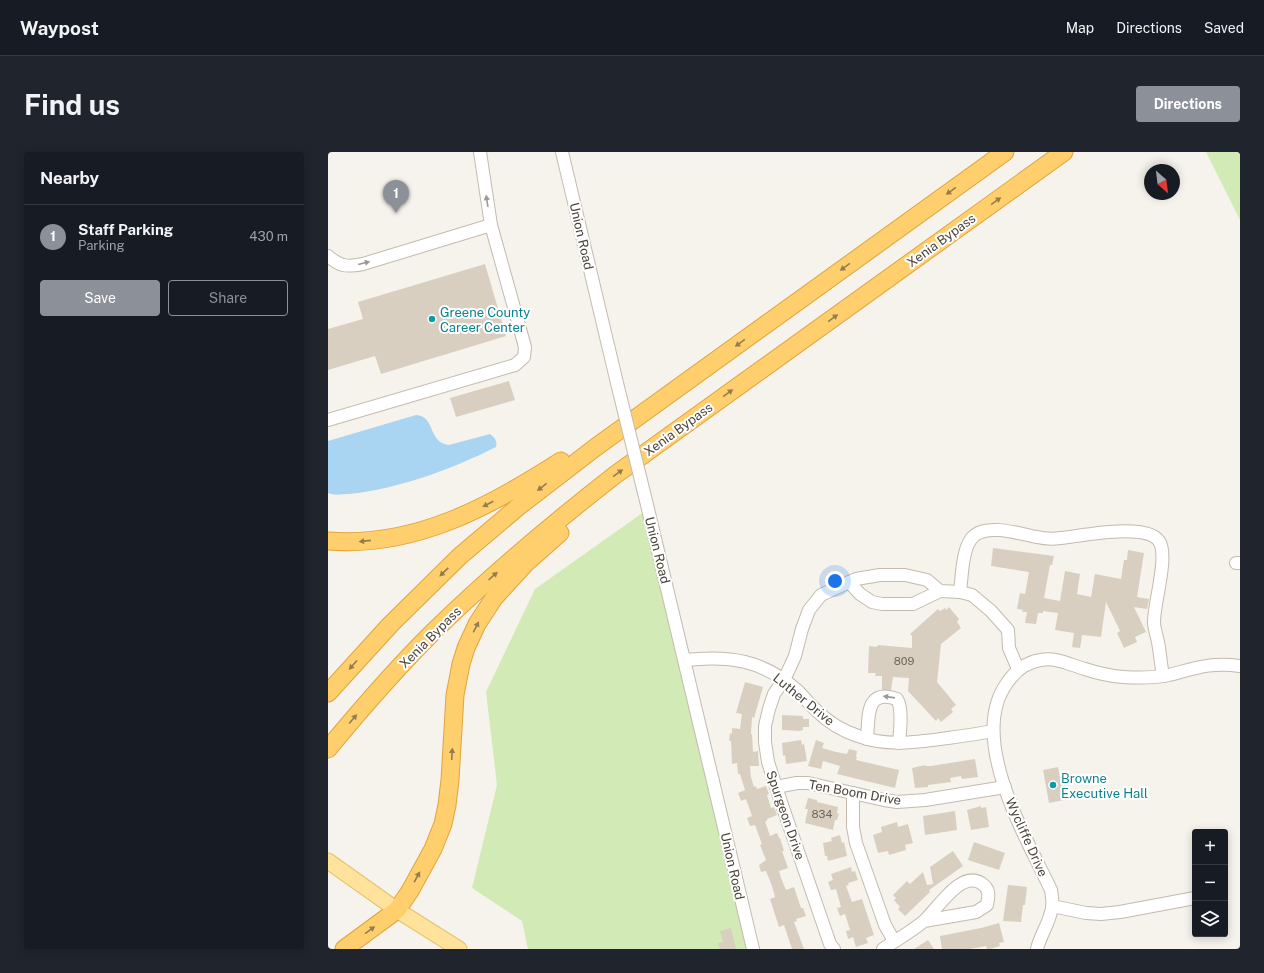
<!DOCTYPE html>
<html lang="en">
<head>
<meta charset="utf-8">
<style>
	:root { --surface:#171b24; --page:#20242c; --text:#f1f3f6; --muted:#9ea1a6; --line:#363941; --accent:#8c9099 }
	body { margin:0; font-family:"Public Sans",sans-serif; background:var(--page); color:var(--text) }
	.controls { position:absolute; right:12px; bottom:12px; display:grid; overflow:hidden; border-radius:4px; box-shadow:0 2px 10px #0003 }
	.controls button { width:36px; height:36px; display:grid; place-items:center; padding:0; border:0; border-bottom:1px solid var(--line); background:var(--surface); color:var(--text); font:20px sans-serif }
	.compass { position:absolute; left:816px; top:12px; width:36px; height:36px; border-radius:50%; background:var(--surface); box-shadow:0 2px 10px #0003; rotate:152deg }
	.you { position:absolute; left:507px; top:429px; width:14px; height:14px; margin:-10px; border:3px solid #fff; border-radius:50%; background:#1a73e8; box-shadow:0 0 0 6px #1a73e833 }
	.badge { display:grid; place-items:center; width:26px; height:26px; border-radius:50%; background:var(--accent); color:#fff; font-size:13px; font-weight:700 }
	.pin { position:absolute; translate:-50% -33px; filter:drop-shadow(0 1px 2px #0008) }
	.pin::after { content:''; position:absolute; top:21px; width:14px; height:12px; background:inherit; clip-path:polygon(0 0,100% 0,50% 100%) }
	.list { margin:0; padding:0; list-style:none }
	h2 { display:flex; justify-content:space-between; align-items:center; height:52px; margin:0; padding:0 16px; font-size:17px }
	h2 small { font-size:13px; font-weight:400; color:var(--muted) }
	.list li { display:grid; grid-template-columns:26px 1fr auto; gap:12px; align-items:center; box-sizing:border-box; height:64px; padding:0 16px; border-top:1px solid var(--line) }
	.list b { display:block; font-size:15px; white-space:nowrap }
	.list p { margin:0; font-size:13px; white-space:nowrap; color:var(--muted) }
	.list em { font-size:13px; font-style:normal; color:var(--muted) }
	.actions { display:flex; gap:8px; padding:12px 16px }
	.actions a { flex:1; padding:9px 0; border:1px solid var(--accent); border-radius:4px; text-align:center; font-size:14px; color:var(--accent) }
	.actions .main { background:var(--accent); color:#fff }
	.icon { flex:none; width:22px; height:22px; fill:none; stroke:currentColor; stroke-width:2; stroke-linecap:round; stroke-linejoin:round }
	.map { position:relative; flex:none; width:912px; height:797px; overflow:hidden; border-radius:4px }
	header { display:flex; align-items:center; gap:24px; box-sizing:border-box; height:56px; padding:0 20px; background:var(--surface); border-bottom:1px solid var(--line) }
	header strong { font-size:19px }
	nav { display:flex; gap:22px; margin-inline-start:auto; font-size:14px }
	.intro { display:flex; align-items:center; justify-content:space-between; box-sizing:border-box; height:96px; padding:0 24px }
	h1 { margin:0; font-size:28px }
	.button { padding:10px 18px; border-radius:4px; background:var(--accent); color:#fff; font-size:14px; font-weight:700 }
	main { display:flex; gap:24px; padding:0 24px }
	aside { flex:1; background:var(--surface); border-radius:4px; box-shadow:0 2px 10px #0003 }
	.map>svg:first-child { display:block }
	.green { fill:#d2eab5 }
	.water { fill:#a9d4f2 }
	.building { fill:#d8cfc1 }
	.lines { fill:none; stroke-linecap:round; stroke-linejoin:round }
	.minor-casing { stroke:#c2bbae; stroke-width:14 }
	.major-casing { stroke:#e6c16a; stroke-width:17 }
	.highway-casing { stroke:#e0a43c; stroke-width:19 }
	.minor { stroke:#fff; stroke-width:12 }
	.major { stroke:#ffe39c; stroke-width:15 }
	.highway { stroke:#ffcf6e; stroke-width:17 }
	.minor-bridge-casing { stroke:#c2bbae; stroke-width:14; stroke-linecap:butt }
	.minor-bridge { stroke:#fff; stroke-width:12 }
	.oneway { fill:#937c4e }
	.oneway2 { fill:#9c9892 }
	.culture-dot { fill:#0f9aa8; stroke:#fff; stroke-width:1.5 }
	.labels { text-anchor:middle; stroke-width:4; stroke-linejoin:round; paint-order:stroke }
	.number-label { font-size:11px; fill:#6e675b }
	.street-label { font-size:13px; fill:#4b4439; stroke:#fff }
	.culture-label { font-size:13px; fill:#0d838f; stroke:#fff; text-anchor:start }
</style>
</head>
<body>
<header>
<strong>Waypost</strong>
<nav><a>Map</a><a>Directions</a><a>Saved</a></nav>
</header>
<div class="intro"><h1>Find us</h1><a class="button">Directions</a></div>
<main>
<aside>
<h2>Nearby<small></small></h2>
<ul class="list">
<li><span class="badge">1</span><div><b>Staff Parking</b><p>Parking</p></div><em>430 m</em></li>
</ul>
<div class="actions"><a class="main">Save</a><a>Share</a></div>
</aside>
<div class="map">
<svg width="912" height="797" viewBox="0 0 912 797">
	<rect width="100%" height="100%" fill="#f6f3ec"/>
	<!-- green -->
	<g class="green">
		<polygon points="878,0 912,0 912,68"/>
		<polygon points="320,357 425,797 200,797 194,769 144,736 169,633 158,540 207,437"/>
	</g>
	<!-- water -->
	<path class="water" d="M88 263C108 264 99 290 121 293L162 282C166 285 170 289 168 295 124 317 70 337 21 342 14 342 6 344 0 341V289Z"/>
	<!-- building -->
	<g class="building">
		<polygon points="157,112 178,184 53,222 47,204 0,218 0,177 35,167 30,150"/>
		<polygon points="181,229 187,248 128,265 122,246"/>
		<polygon points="665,396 726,404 724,413 722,413 716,446 732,449 737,419 752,422 749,442 763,445 767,422 793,427 796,408 799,408 800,398 816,401 809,445 821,447 819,457 806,455 818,480 807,485 809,490 796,496 789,481 792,479 778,450 773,485 754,483 752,496 744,495 746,481 727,478 730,461 715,459 715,461 710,461 708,472 697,471 699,460 694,460 695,458 689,457 692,441 697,442 701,420 663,414"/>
		<polygon points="621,455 631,467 629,470 633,476 613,492 609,530 628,553 623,557 625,560 613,570 610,566 608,569 580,539 581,526 565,525 563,538 554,538 554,524 547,524 548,521 540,521 541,494 549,495 550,493 584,496 584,484 582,482 610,457 612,459 617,456 618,458"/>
		<polygon points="417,530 435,535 426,566 424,565 423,582 424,582 425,600 430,599 431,614 422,614 423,625 426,635 428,634 429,637 438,634 441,642 439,643 443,656 446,655 449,663 439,667 439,669 437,669 442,684 449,681 451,686 452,686 456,699 454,699 460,716 451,719 453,726 458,738 466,735 473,756 475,756 478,764 468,767 469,769 466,770 476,797 464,797 456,773 451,775 442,747 447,745 444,734 438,719 433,720 431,713 438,708 432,693 434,692 427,673 422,674 419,666 424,664 418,647 413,649 410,641 417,638 412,622 410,622 409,611 404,612 403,589 401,589 402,581 404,582 404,576 412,577 414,562 408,561"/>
		<polygon points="454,563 475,564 475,567 481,567 481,575 475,575 475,578 472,579 454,578"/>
		<polygon points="473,588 474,593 476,592 479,609 458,612 457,603 455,604 454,591"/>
		<polygon points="488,588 496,591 494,596 508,600 519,602 521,597 529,599 528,605 529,605 528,608 571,618 567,636 509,622 512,614 495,609 493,617 480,614"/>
		<polygon points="647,607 650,625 634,627 633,624 622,626 623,630 600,633 600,635 587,636 584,616 597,613 597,614 603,614"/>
		<polygon points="730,615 736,648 721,651 715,618"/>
		<polygon points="480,646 489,648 489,650 510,655 509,661 511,662 509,668 507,668 505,678 477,671 480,657 477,657"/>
		<polygon points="653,654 653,656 658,655 661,675 643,678 639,658"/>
		<polygon points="627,659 629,678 597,683 595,664"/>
		<polygon points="569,670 570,675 580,672 585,691 577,693 578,698 561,703 560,699 550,701 545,683 554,680 553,675"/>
		<polygon points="512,683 514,691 516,690 519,704 500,709 499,704 497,704 495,691 504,689 503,686"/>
		<polygon points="646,690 677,701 671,718 640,708"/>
		<polygon points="625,699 635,714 601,738 602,740 577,764 570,757 572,755 566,748 568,746 565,743 579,729 582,732 595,720 599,733 605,732 602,715"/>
		<polygon points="523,715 524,720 527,719 530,728 520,731 521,733 518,734 524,750 534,747 546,783 538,786 540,791 528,795 525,785 520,787 518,779 522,778 517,762 512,764 509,756 513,755 508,737 503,738 500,730 505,728 503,722"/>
		<polygon points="680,733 699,735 697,753 695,753 693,770 675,769"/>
		<polygon points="671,771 676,790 671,791 672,794 662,797 659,797 658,794 642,797 614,797 612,784 653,776"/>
		<polygon points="403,776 408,797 392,797 390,791 395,790 392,779"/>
		<polygon points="600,788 606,797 586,797"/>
	</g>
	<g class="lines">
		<defs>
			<g id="minor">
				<polyline points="234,0 289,231"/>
				<path d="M0 104C13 115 19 115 35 112L163 73 152 0"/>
				<polyline points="0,268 187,213 196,205 197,195 163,73"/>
				<polyline points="320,357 425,797"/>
				<polyline points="908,411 912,411"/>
				<polyline points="521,430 532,442 544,450 554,452 585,452 612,439"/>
				<path d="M632 440C634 425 634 392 647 383 662 372 692 382 709 385 717 387 725 387 733 386 753 384 818 370 831 389 841 404 826 450 826 470 826 476 829 484 830 490 832 501 833 513 835 524"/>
				<path d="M357 508C402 503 435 508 470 539 476 545 482 553 489 559 500 570 515 579 530 584 559 595 590 590 620 586 635 584 650 582 665 579"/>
				<path d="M539 587C541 565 537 536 569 547 575 557 572 579 571 591"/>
				<polyline points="448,635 469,631 480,631 556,648 569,650 597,648 677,635"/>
				<polyline points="525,641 525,675 528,691 557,773 566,789"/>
				<polyline points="724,754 758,761 773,762 792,760 867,746"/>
				<polyline points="506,797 502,792 453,650 440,610 437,590 437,574 441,557 446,542 456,528 467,504 474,477 481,458 493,443 528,427 552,423 577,423 599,428 612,439 632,440 644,443 663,459 680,478 681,496 690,517"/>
				<path d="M555 797C568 788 583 780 596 769 609 758 632 718 653 731 662 737 661 743 659 753L648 760 596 769"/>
				<path d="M709 797C712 784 720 773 723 760 726 753 724 745 723 738 698 685 639 586 679 531 687 519 698 510 713 508 729 505 742 513 757 517 769 521 782 524 795 525 810 526 826 526 841 523 868 516 883 510 912 514"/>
			</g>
			<polyline id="major" points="0,709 69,758 131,797"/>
			<g id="highway">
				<path d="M0 389C87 396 163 354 233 309"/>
				<polyline points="0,541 62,473 132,404 190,355 268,295 677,0"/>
				<path d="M0 597C33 557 67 518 103 482 161 425 223 373 287 323L736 0"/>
				<polyline points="16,797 69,758 82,739 105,697 115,672 119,653 122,628 127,543 133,512 138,496 149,472 166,446 197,412 232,381"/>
			</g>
		</defs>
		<!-- minor casing -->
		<use href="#minor" class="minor-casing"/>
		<!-- major casing -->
		<use href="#major" class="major-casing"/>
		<!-- highway casing -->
		<use href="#highway" class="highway-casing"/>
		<!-- minor -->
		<use href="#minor" class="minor"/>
		<!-- major -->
		<use href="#major" class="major"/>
		<!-- highway -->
		<use href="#highway" class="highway"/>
		<defs>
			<polyline id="minor-bridge" points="289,231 320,357"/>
		</defs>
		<!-- minor-bridge casing -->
		<use href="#minor-bridge" class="minor-bridge-casing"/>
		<!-- minor-bridge -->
		<use href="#minor-bridge" class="minor-bridge"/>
	</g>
	<!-- one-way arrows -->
	<defs><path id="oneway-solid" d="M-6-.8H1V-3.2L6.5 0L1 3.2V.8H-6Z"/></defs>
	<g class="oneway">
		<use href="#oneway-solid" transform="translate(623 39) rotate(144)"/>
		<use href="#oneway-solid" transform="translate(668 49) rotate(-36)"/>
		<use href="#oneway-solid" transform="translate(517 115) rotate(144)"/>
		<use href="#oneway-solid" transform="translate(505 166) rotate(-36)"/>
		<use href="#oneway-solid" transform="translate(412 191) rotate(144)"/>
		<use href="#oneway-solid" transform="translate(400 241) rotate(-36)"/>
		<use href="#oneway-solid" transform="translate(290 321) rotate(-36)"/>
		<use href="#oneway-solid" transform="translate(214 335) rotate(142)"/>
		<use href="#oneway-solid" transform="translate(160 352) rotate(152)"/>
		<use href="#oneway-solid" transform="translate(37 389) rotate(174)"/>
		<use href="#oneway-solid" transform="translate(116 420) rotate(136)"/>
		<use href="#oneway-solid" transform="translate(165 424) rotate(-42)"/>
		<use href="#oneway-solid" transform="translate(148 475) rotate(-63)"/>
		<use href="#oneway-solid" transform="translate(25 513) rotate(131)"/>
		<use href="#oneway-solid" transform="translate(25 567) rotate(-50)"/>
		<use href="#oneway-solid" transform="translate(124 602) rotate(-87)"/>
		<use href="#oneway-solid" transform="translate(89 725) rotate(-61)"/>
		<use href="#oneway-solid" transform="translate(42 778) rotate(-36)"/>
	</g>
	<g class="oneway2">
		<use href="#oneway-solid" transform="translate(159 49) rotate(-99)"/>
		<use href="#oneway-solid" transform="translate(36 111) rotate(-14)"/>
		<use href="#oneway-solid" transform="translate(561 545) rotate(-172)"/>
	</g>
	<!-- markers -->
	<g class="culture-dot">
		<circle cx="104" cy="167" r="4"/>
		<circle cx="725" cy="633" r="4"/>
	</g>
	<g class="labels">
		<!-- number labels -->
		<g class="number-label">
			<text x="576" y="513">809</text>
			<text x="494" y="666">834</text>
		</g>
		<!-- street labels -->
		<g class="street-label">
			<text transform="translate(254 84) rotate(77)" y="5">Union Road</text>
			<text transform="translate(613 88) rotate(-36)" y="5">Xenia Bypass</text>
			<text transform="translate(350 277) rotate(-36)" y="5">Xenia Bypass</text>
			<text transform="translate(330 398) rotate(76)" y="5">Union Road</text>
			<text transform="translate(102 485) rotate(-45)" y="5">Xenia Bypass</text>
			<text transform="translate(476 547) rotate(39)" y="5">Luther Drive</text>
			<text transform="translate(527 640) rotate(10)" y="5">Ten Boom Drive</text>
			<text transform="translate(458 663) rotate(71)" y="5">Spurgeon Drive</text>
			<text transform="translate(699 685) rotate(66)" y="5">Wycliffe Drive</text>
			<text transform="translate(405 714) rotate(77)" y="5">Union Road</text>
		</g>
		<!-- culture labels -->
		<g class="culture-label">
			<text x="112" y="165">Greene County<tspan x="112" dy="15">Career Center</tspan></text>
			<text x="733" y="631">Browne<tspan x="733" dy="15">Executive Hall</tspan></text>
		</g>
	</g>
</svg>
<div class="controls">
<button>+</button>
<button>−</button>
<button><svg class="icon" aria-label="layers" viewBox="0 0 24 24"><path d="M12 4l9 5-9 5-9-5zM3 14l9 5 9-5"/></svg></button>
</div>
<svg class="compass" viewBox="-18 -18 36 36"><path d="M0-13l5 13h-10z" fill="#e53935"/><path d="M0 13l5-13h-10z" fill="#9ea1a6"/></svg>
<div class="you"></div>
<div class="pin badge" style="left:68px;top:61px">1</div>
</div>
</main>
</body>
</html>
